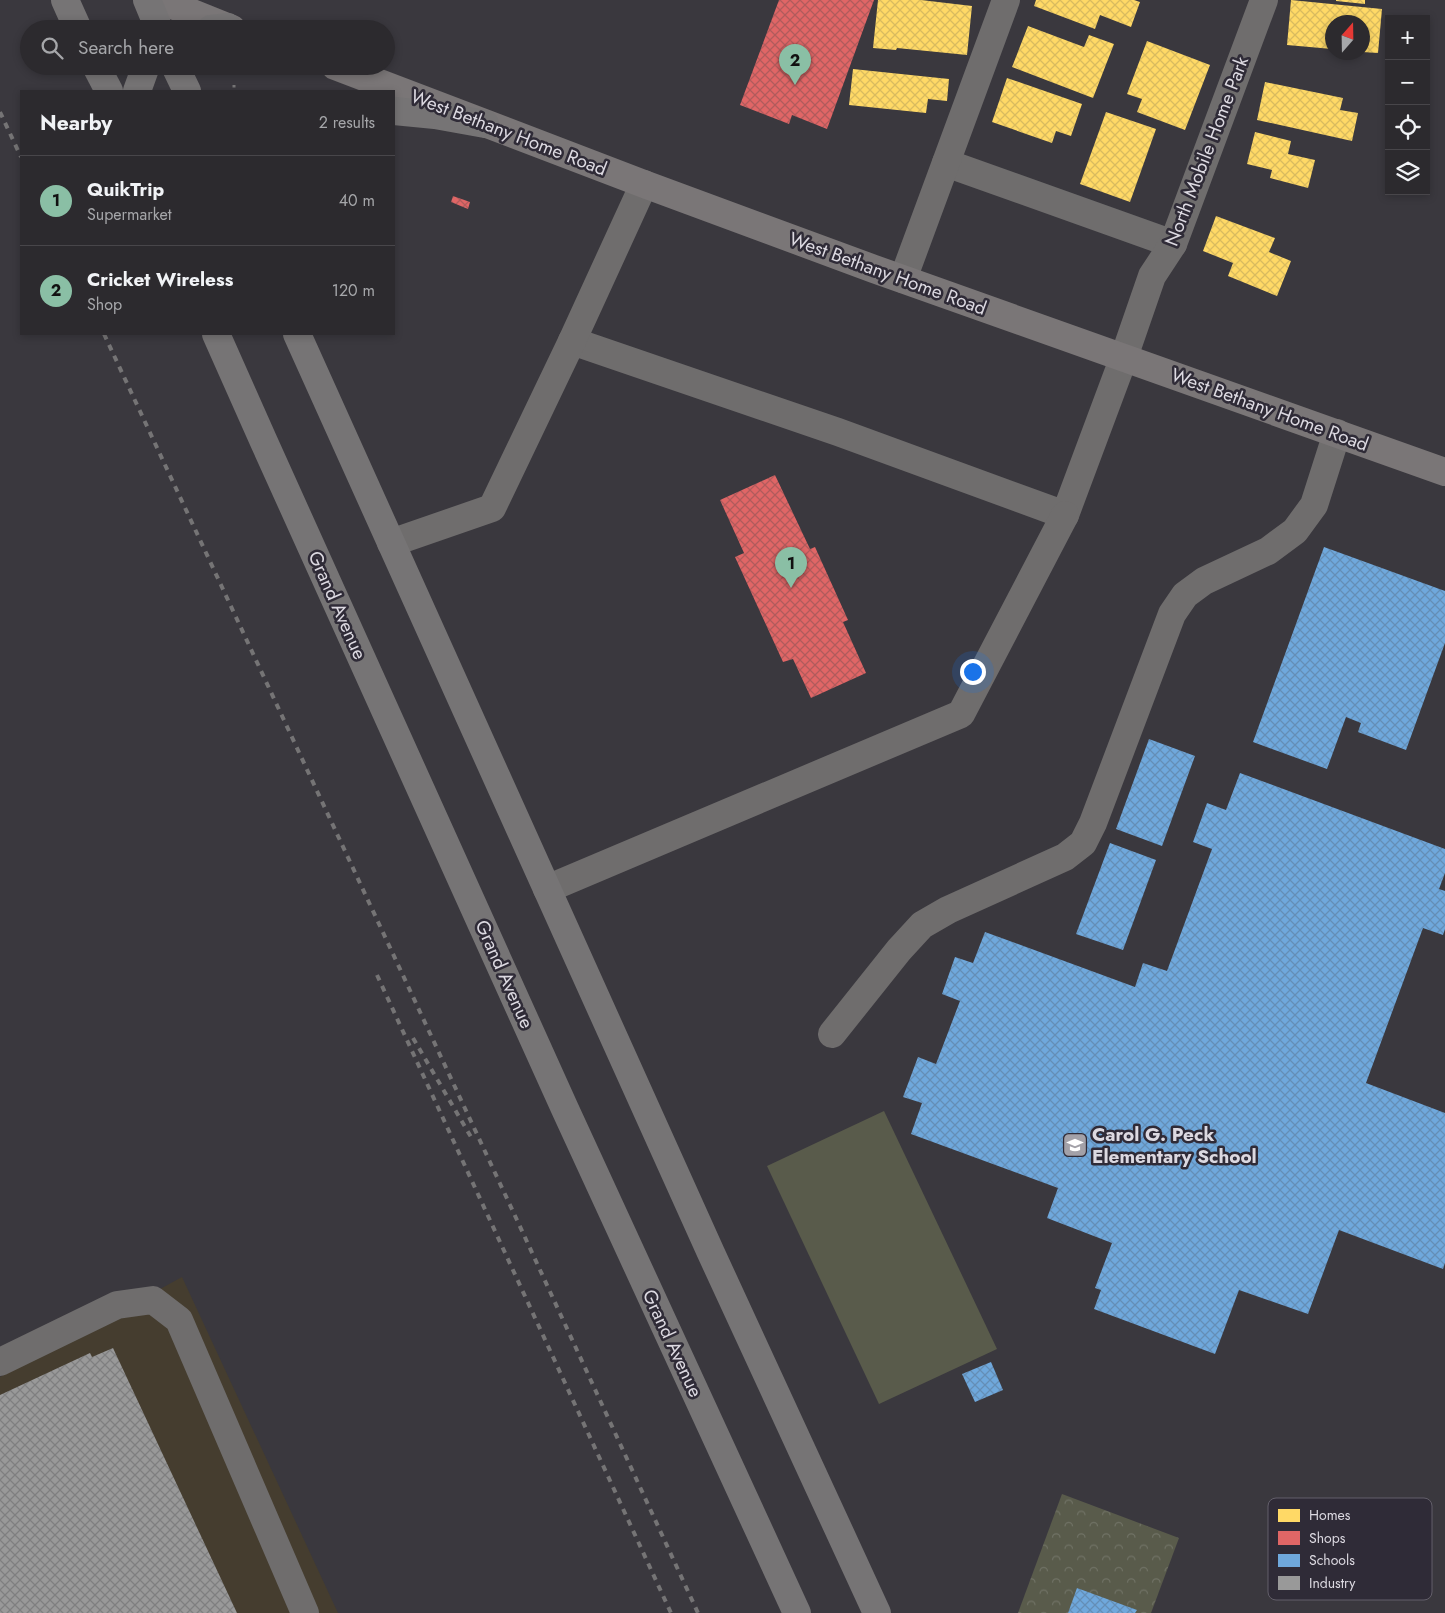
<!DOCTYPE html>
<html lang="en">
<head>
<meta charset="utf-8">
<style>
	:root { --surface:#2c2a2e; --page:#38363a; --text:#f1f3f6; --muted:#a6a7aa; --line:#48464a; --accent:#8abfa5 }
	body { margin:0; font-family:Jost,sans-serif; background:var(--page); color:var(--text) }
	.controls { position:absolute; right:15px; top:15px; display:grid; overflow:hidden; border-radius:0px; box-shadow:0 2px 8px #0003 }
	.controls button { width:45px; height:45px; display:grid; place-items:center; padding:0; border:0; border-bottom:1px solid var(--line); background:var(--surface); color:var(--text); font:25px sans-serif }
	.compass { position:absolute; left:1325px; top:15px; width:45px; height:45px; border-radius:50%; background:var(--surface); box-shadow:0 2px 8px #0003; rotate:20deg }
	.you { position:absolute; left:972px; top:671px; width:18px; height:18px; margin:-12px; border:4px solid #fff; border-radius:50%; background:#1a73e8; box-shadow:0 0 0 8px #1a73e833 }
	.badge { display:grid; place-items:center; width:32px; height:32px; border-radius:50%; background:var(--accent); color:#111; font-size:16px; font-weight:700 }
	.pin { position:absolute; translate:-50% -41px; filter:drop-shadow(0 1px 2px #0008) }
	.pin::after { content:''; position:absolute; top:26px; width:18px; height:15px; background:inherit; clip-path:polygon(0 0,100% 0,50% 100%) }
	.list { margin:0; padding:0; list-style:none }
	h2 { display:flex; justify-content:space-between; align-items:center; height:65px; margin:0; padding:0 20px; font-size:21px }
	h2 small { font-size:16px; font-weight:400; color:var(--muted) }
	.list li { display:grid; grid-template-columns:32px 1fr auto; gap:15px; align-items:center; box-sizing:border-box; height:90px; padding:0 20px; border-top:1px solid var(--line) }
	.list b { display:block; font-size:19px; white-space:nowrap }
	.list p { margin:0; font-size:16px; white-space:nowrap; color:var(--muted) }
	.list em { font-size:16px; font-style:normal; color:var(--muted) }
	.icon { flex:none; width:28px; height:28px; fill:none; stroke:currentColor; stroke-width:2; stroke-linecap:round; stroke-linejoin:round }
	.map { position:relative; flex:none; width:1445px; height:1613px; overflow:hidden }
	.search { position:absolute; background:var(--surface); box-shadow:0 2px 8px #0003; left:20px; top:20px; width:375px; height:55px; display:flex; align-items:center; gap:12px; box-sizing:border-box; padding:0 18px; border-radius:28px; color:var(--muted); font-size:19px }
	.panel { position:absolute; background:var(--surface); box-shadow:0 2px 8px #0003; left:20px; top:90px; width:375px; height:245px; border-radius:0px }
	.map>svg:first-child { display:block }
	.industrial { fill:#453d2f }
	.park { fill:url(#park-crowns) }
	.pitch { fill:#595b4b }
	.homes { fill:url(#homes-cross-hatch) }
	.shops { fill:url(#shops-cross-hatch) }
	.schools { fill:url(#schools-cross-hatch) }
	.industry { fill:url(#industry-cross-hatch) }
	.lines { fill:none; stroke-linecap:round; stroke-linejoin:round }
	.path { stroke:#767576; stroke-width:3; stroke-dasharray:2.5 4; stroke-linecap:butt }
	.minor { stroke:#6f6d6d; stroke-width:28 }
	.major { stroke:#7a7677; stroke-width:28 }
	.highway { stroke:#767475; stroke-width:28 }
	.rail { stroke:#757475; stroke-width:4; stroke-dasharray:6 6; stroke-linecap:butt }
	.labels { text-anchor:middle; stroke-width:5; stroke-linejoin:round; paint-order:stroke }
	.street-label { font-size:19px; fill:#dcd9e1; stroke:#2f2b37 }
	.poi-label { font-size:19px; font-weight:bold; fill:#dcd9e1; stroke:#2f2b37; text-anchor:start }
	.key { fill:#2f2b37; stroke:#635f6a; stroke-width:1 }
	.key-label { font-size:14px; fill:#dcd9e1 }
</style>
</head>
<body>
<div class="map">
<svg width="1445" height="1613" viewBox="0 0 1445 1613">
	<defs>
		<pattern id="park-crowns" width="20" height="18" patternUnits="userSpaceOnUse" patternTransform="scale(1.25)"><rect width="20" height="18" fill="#595b4b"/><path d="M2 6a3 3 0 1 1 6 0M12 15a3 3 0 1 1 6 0" fill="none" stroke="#707265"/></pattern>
		<pattern id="homes-cross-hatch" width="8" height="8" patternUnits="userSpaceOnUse" patternTransform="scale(1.25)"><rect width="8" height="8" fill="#ffd966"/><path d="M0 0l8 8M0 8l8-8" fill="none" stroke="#d9bb5f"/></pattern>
		<pattern id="shops-cross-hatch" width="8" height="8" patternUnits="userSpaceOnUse" patternTransform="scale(1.25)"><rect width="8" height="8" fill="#e06666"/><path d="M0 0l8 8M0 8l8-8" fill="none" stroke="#b15b5c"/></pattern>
		<pattern id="schools-cross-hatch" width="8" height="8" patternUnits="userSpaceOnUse" patternTransform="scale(1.25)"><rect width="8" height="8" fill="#6fa8dc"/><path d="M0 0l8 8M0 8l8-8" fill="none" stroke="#648eb6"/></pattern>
		<pattern id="industry-cross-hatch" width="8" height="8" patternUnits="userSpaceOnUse" patternTransform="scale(1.25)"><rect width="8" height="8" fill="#999"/><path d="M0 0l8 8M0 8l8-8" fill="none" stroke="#7f7f80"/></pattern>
	</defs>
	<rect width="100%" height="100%" fill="#3a383e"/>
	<!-- industrial -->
	<polygon class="industrial" points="182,1277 338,1613 0,1613 0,1377"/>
	<!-- park -->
	<polygon class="park" points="1062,1494 1179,1538 1151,1613 1018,1613"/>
	<!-- pitch -->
	<polygon class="pitch" points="884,1111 997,1349 879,1404 767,1166"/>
	<!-- homes -->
	<g class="homes">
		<polygon points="878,0 921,0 972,6 967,55 897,48 896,50 873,48"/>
		<polygon points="1036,0 1134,0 1140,2 1131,27 1100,15 1095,29 1034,6"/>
		<polygon points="1291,0 1382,9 1378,53 1362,52 1362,22 1332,22 1332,49 1287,45"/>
		<polygon points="1336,0 1365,0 1365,4 1336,1"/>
		<polygon points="1028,26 1084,47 1089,35 1114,44 1093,98 1012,67"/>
		<polygon points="1147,41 1210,65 1185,130 1137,112 1142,99 1127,94"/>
		<polygon points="853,69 949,79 947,101 928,99 926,113 849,105"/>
		<polygon points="1007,78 1082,104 1071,136 1056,131 1052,143 992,122"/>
		<polygon points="1265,82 1343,98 1340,110 1358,113 1352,141 1257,120"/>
		<polygon points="1106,112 1156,129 1130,202 1080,184"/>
		<polygon points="1255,132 1291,141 1288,154 1315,160 1308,188 1270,178 1272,170 1247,164"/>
		<polygon points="1216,216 1275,238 1269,252 1291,261 1277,296 1228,276 1233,263 1203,251"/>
	</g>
	<!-- shops -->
	<g class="shops">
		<polygon points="779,0 874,0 827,129 792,115 789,124 740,105"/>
		<polygon points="453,196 470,202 468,209 451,202"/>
		<polygon points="775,475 810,549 815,547 848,620 843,622 866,673 811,698 793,659 783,662 735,557 744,553 720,500"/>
	</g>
	<!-- schools -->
	<g class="schools">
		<polygon points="1324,547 1445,591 1445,643 1406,750 1358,732 1361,723 1346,717 1327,769 1253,742"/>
		<polygon points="1149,739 1195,756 1162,846 1116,829"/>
		<polygon points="1240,773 1445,849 1445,873 1439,889 1445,891 1445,929 1443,935 1423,928 1366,1083 1445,1113 1445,1263 1443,1269 1339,1230 1308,1314 1239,1290 1215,1354 1094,1309 1101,1290 1095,1288 1112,1243 1047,1218 1058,1188 911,1134 922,1103 903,1097 918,1057 936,1064 960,1001 942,994 955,957 973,963 985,932 1135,987 1143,963 1167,971 1212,849 1193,842 1207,803 1226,810"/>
		<polygon points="1110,843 1156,860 1123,950 1076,934"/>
		<polygon points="991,1362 1003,1390 975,1402 962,1374"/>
		<polygon points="1077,1588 1137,1610 1135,1613 1068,1613"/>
	</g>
	<!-- industry -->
	<polygon class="industry" points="113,1348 237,1613 0,1613 0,1395 90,1353 92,1357"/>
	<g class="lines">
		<!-- path -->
		<polyline class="path" points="234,85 234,91"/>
		<!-- minor -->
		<g class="minor">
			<polyline points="946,163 1173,244"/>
			<polyline points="903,279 1006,0"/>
			<polyline points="572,341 838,432 1065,515 1124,357 1152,276 1173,244 1264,0"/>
			<polyline points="391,543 492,508 572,341 644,184"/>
			<polyline points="547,889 961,714 1065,515"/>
			<polyline points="832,1034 899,950 922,925 948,910 1065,857 1083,843 1093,823 1172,614 1185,595 1204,581 1268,551 1295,531 1314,505 1337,433"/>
			<polyline points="0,1362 117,1305 153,1300 179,1320 305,1613"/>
		</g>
		<!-- major -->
		<g class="major">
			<polyline points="160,0 232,29"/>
			<polyline points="335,66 644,184 874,269 1445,472"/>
		</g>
		<!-- highway -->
		<g class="highway">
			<polyline points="65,0 78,29"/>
			<polyline points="147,0 159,29"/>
			<polyline points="211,29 228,27"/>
			<polyline points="96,66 109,91"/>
			<polyline points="175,66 187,91"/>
			<polyline points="137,91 146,66"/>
			<polyline points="394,111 435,115 485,124"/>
			<polyline points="216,334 264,442 565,1109 797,1613"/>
			<polyline points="297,334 711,1253 877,1613"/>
		</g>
		<!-- rail -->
		<g class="rail">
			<polyline points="0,112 21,157"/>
			<polyline points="104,334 517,1220 698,1613"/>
			<polyline points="377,975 671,1613"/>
			<polyline points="413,1038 471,1137"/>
		</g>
	</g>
	<!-- icons -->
	<defs>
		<symbol id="school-square" viewBox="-11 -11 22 22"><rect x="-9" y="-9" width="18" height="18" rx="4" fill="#a3a1a8" stroke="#2f2b37"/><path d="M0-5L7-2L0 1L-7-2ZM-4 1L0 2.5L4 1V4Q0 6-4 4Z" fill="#fff"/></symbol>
	</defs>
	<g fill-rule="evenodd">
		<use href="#school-square" x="1061" y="1131" width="28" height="28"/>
	</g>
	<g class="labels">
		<!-- street labels -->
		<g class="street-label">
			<text transform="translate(509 132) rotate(21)" y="7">West Bethany Home Road</text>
			<text transform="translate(1206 151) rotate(-69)" y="7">North Mobile Home Park</text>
			<text transform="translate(888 273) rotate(20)" y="7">West Bethany Home Road</text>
			<text transform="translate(1270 409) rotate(20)" y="7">West Bethany Home Road</text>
			<text transform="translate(338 605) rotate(66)" y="7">Grand Avenue</text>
			<text transform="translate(505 974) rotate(66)" y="7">Grand Avenue</text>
			<text transform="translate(673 1343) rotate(65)" y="7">Grand Avenue</text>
		</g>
		<!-- poi labels -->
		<g class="poi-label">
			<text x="1092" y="1141">Carol G. Peck<tspan x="1092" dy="22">Elementary School</tspan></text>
		</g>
	</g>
	<!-- legend -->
	<rect x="1268" y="1498" width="164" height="102" rx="8" class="key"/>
	<rect x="1278" y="1509" width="22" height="13" fill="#ffd966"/>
	<rect x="1278" y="1531" width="22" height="14" fill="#e06666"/>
	<rect x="1278" y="1554" width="22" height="13" fill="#6fa8dc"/>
	<rect x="1278" y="1576" width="22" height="14" fill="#999"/>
	<g class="key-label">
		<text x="1309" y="1520">Homes</text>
		<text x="1309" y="1543">Shops</text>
		<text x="1309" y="1565">Schools</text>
		<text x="1309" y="1588">Industry</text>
	</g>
</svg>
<div class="controls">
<button>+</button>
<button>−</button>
<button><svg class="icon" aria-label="locate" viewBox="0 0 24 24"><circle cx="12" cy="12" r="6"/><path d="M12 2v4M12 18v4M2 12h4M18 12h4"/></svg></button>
<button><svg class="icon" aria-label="layers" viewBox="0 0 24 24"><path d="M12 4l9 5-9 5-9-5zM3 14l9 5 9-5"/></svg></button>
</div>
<svg class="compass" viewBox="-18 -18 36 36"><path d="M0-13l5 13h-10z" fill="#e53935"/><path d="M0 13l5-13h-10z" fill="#a6a7aa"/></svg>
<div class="you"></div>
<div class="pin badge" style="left:791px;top:588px">1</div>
<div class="pin badge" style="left:795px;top:85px">2</div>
<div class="search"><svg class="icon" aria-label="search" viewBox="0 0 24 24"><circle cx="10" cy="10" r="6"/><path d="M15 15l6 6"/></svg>Search here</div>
<section class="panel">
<h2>Nearby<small>2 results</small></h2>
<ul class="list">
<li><span class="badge">1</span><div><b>QuikTrip</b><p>Supermarket</p></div><em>40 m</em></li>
<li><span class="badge">2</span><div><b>Cricket Wireless</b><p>Shop</p></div><em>120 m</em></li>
</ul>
</section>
</div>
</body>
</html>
